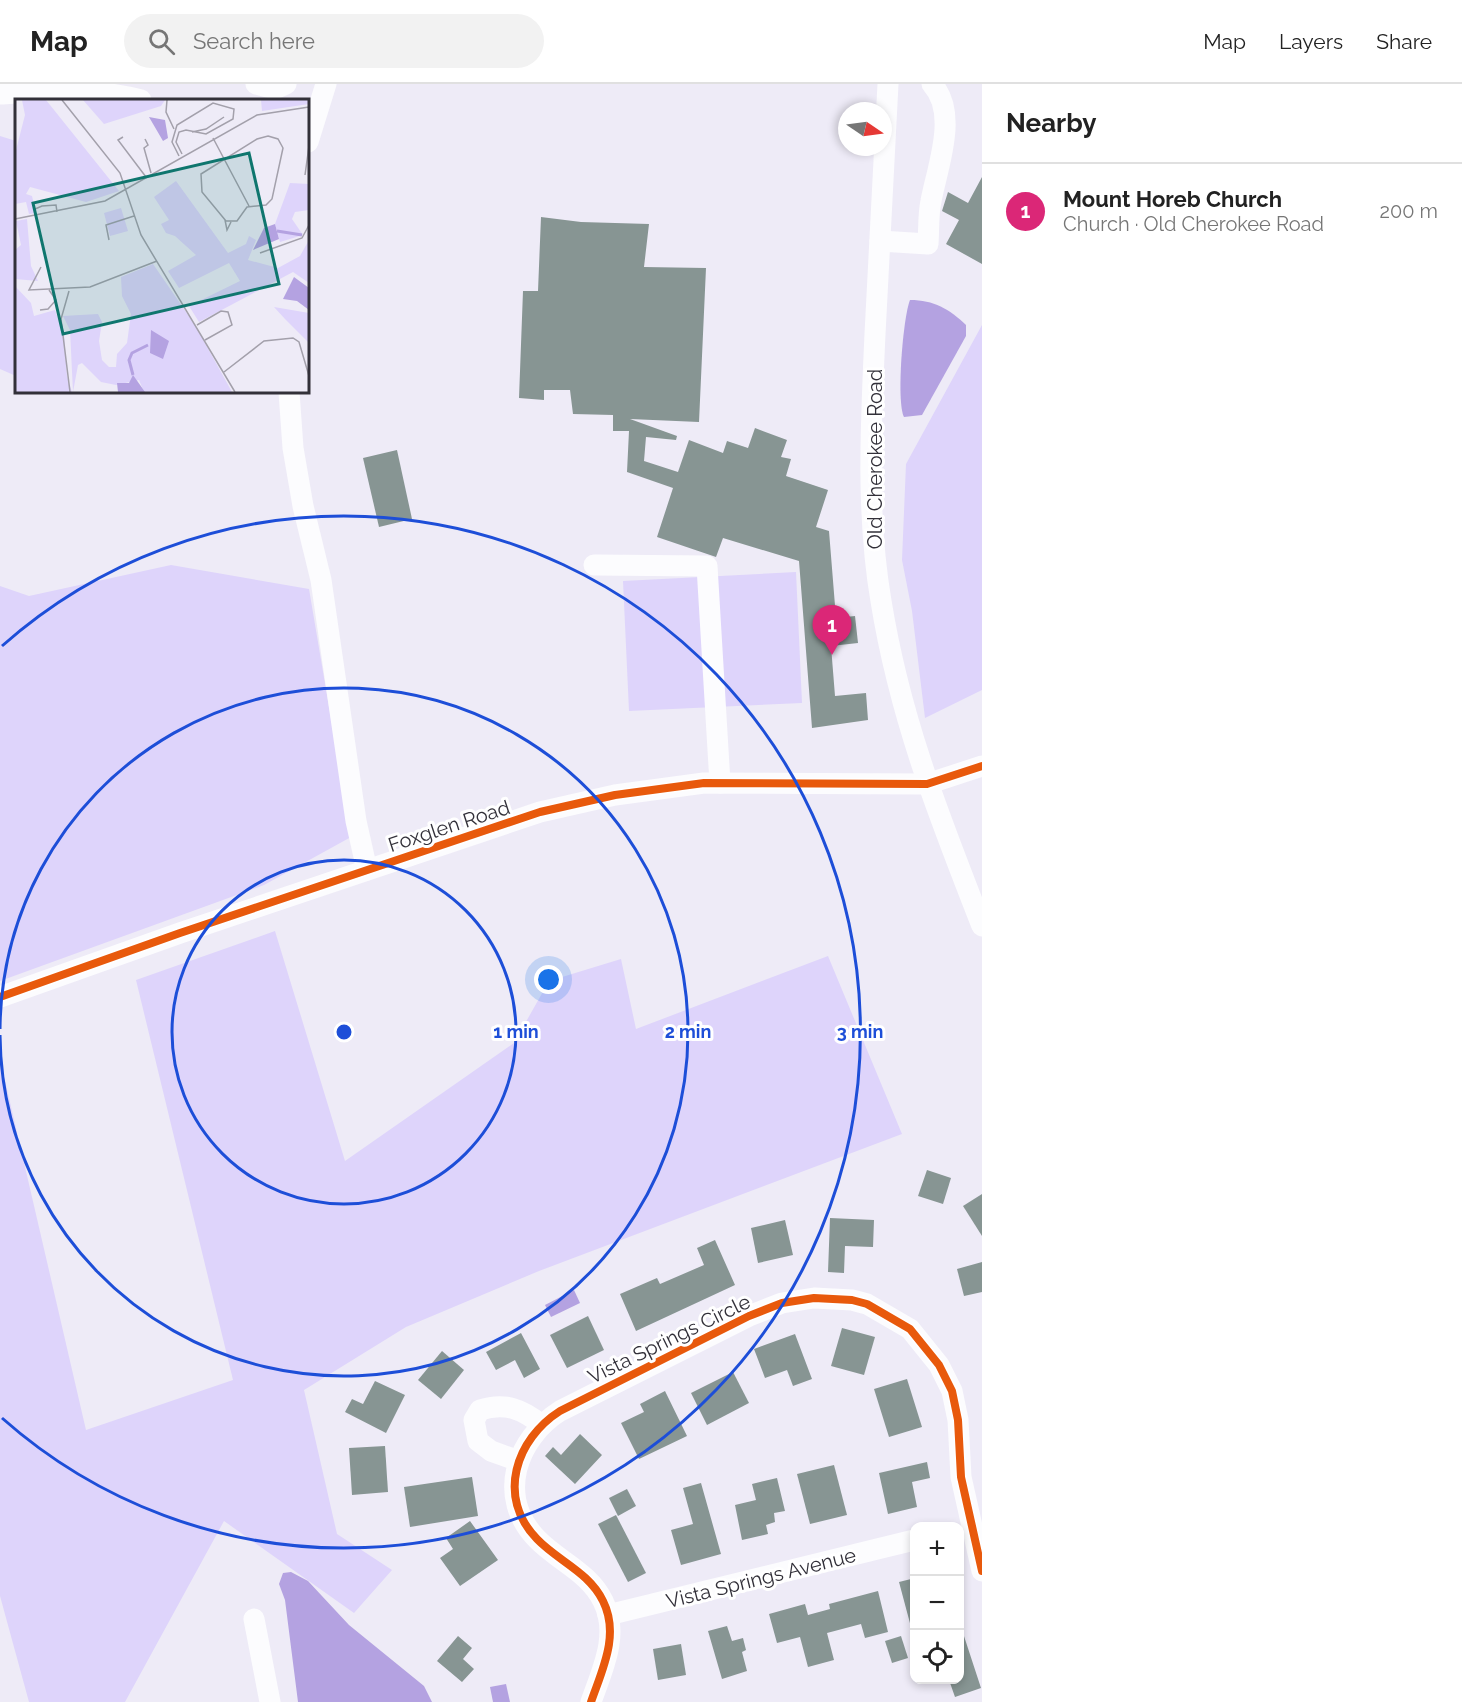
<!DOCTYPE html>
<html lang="en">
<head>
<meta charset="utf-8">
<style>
	:root { --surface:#fff; --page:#f2f2f2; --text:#222; --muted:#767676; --line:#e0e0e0; --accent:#db2777 }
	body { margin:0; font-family:Raleway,sans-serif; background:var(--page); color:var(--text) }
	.controls { position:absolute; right:18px; bottom:18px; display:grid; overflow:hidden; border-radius:12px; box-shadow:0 3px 9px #0003 }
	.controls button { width:54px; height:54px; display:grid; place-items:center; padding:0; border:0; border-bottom:2px solid var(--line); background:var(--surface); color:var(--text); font:30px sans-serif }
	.compass { position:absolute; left:838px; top:18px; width:54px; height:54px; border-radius:50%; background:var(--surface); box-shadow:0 3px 9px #0003; rotate:103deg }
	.you { position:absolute; left:549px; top:896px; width:21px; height:21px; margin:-15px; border:4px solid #fff; border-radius:50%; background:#1a73e8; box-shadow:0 0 0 9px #1a73e833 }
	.badge { display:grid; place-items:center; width:39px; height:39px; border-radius:50%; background:var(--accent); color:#fff; font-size:20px; font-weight:700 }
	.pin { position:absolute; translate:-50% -50px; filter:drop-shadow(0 2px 3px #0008) }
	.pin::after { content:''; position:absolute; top:32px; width:21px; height:18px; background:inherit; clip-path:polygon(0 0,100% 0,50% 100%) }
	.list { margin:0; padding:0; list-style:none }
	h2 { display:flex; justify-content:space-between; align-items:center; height:78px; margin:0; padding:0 24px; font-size:26px }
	h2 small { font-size:20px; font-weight:400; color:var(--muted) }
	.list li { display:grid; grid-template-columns:39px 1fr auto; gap:18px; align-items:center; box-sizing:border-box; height:96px; padding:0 24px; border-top:2px solid var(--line) }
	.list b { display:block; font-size:22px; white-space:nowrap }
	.list p { margin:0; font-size:20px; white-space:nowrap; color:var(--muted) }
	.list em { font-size:20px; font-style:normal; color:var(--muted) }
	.icon { flex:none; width:33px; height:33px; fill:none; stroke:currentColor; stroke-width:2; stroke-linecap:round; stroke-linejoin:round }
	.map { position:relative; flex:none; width:982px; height:1618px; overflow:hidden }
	header { display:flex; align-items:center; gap:36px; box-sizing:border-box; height:84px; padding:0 30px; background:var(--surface); border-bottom:2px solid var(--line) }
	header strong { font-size:28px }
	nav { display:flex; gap:33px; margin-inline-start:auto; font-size:21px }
	.search { width:420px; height:54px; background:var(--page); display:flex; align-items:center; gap:15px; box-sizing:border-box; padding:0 21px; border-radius:33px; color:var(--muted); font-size:22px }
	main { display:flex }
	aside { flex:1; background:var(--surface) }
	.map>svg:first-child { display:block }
	.green { fill:#ded4fb }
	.water { fill:#b4a2e1 }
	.building { fill:#879593 }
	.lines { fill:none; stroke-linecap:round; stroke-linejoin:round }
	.minor { stroke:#fcfcfe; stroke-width:21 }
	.cycleway-casing { stroke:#fff; stroke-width:11 }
	.cycleway { stroke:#e8590c; stroke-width:8 }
	.ring { fill:none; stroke:#1d4ed8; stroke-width:3 }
	.labels { text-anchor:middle; stroke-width:6; stroke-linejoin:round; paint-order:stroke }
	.street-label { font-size:20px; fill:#323039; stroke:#fff }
	.inset-river { fill:none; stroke:#b4a2e1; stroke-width:3 }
	.inset-road { fill:none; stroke:#a3a0ab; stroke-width:1.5 }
	.view { fill:#0f766e; fill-opacity:0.15; stroke:#0f766e; stroke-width:3 }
	.inset-edge { fill:none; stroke:#323039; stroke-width:3 }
	.centre { fill:#1d4ed8; stroke:#fff; stroke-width:3 }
	.ring-label { font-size:18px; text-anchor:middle; font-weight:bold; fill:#1d4ed8; stroke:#fff; stroke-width:6; stroke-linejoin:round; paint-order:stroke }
</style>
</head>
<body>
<header>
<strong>Map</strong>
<div class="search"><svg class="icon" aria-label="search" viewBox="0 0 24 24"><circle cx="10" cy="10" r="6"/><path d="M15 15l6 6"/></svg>Search here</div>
<nav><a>Map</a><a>Layers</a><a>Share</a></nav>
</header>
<main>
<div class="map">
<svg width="982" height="1618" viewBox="0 0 982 1618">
	<rect width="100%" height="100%" fill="#eeebf7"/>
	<!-- green -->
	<g class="green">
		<polygon points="0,52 16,57 16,292 0,285"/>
		<polygon points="982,241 982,606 925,634 912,527 902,476 906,380"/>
		<polygon points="171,481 309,505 351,753 264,801 0,897 0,502 29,512"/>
		<polygon points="796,488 802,619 629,627 623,497"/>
		<polygon points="275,847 345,1077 514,959 549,897 621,875 636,945 828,872 902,1050 539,1187 406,1243 304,1306 337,1450 392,1486 354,1529 224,1437 125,1618 29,1618 0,1512 0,975 86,1346 233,1296 136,896"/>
	</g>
	<!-- water -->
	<g class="water">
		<path d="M910 216C934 216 949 225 966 241V252L922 331 904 333C896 318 903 233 910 216Z"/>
		<polygon points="574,1206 580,1219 551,1233 545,1221"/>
		<polygon points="291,1488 308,1497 349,1541 424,1602 432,1618 298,1618 285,1516 279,1500 283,1489"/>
		<polygon points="506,1600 510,1618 493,1618 490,1603"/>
	</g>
	<!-- building -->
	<g class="building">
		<polygon points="982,93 982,180 946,160 959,136 942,127 948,108 968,119"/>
		<polygon points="541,133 581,138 649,140 644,183 706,184 699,338 630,335 677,352 676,356 646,353 644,377 678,388 689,356 723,369 727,357 748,364 755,344 787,356 781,373 791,375 786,392 828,406 816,443 829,447 836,534 855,532 858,559 831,562 835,612 866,609 868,636 812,644 799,477 723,454 716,473 657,453 673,404 627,388 629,347 613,347 613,331 573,330 570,306 544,306 544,316 519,314 523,207 538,207"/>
		<polygon points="397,366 412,435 379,443 363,374"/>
		<polygon points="927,1086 951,1094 943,1120 918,1112"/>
		<polygon points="982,1110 982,1152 963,1122"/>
		<polygon points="830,1134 874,1136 873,1163 845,1162 844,1189 828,1188"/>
		<polygon points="785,1136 793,1171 758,1179 751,1144"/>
		<polygon points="715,1156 735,1201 636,1247 620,1210 657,1194 660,1200 704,1181 697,1164"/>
		<polygon points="982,1178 982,1208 964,1212 957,1185"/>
		<polygon points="588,1232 604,1266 567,1284 550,1251"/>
		<polygon points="842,1244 875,1253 864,1291 831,1282"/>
		<polygon points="521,1249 540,1285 524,1294 515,1276 496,1286 486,1268"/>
		<polygon points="795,1250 812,1295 793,1302 787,1286 765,1294 754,1265"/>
		<polygon points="442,1267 464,1286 441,1315 418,1296"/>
		<polygon points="733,1288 749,1319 707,1341 691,1309"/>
		<polygon points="907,1295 922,1343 889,1353 874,1305"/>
		<polygon points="375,1297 405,1311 386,1349 345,1328 352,1315 363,1320"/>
		<polygon points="665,1307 687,1352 639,1375 621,1339 644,1328 640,1320"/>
		<polygon points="580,1350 602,1371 575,1400 545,1372 553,1363 561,1371"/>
		<polygon points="385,1362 388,1408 352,1411 349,1364"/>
		<polygon points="927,1378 930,1394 912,1398 917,1423 888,1430 879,1389"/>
		<polygon points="834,1381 847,1431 810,1440 797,1390"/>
		<polygon points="472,1393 478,1432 410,1443 404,1403"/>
		<polygon points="777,1394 785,1427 774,1429 775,1438 766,1441 768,1450 742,1456 735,1421 756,1416 752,1400"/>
		<polygon points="701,1399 721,1470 681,1481 671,1446 693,1440 683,1404"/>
		<polygon points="627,1405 636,1422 618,1432 609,1414"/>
		<polygon points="616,1431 646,1489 628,1498 598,1440"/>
		<polygon points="470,1437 498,1476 460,1502 440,1474 453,1465 446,1454"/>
		<polygon points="915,1494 915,1543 911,1543 899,1498"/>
		<polygon points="878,1507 888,1548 865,1554 861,1540 827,1549 834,1576 808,1583 800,1553 777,1559 769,1530 805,1520 808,1531 830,1525 829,1520"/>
		<polygon points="727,1542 732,1557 743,1554 746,1566 742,1568 747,1587 722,1595 708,1547"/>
		<polygon points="960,1546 962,1546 981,1604 955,1613 949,1596 960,1596"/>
		<polygon points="458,1552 472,1564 463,1575 474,1585 462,1598 437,1577"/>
		<polygon points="901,1552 908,1574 892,1579 885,1557"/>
		<polygon points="681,1560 686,1591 658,1596 653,1565"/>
	</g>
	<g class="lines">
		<!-- minor -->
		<g class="minor">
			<polyline points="256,0 275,5 286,0"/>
			<path d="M888 0C884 83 879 166 875 250 871 339 866 429 881 517 900 635 939 732 982 842"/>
			<path d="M0 10C51 7 90 3 141 16"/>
			<polyline points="308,58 326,0"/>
			<path d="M880 157 928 160C929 146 928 131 931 117 937 84 959 29 932 0"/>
			<polyline points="289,308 293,364 303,422 321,496 356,737 367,786"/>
			<polyline points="594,481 707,482 720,699"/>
			<polyline points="0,913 180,849 540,728 615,711 704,699 927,700 982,682"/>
			<path d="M519 1377 491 1367 478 1357 474 1336 480 1326C505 1318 522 1325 542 1341"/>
			<polyline points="608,1531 914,1456"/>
			<polyline points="254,1535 270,1618"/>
			<path d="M591 1618C602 1586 620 1551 603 1517 589 1488 558 1477 537 1455 496 1413 516 1355 560 1327L749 1232 782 1219 814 1214 852 1216 867 1220 910 1245 939 1281 952 1307 958 1336 961 1393 982 1487"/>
		</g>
		<defs>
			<g id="cycleway">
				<polyline points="0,913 180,849 540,728 615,711 704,699 927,700 982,682"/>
				<path d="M591 1618C602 1586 620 1551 603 1517 589 1488 558 1477 537 1455 496 1413 516 1355 560 1327L749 1232 782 1219 814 1214 852 1216 867 1220 910 1245 939 1281 952 1307 958 1336 961 1393 982 1487"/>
			</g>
		</defs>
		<!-- cycleway casing -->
		<use href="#cycleway" class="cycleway-casing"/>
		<!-- cycleway -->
		<use href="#cycleway" class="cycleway"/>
	</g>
	<!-- distance rings -->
	<g class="ring">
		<circle cx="344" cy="948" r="172"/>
		<path d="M0 945A344 344 0 1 1 0 951"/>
		<path d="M2 562A516 516 0 1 1 2 1334"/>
	</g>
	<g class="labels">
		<!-- street labels -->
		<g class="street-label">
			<text transform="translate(875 375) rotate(-90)" y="7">Old Cherokee Road</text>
			<text transform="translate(449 742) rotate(-18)" y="7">Foxglen Road</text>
			<text transform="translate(669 1255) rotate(-26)" y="7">Vista Springs Circle</text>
			<text transform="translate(761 1494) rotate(-14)" y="7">Vista Springs Avenue</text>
		</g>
	</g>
	<!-- overview -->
	<g transform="translate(15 15)">
		<rect width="294" height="294" fill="#eeebf7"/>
		<path d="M7 1H31L104 92 71 103 15 88 11 95 17 97 21 114 14 115 11 103 0 105V55L10 16ZM68 1H150L146 7 89 25ZM246 1H294V5L247 12ZM161 82 213 154 231 145 234 137 241 141 233 161 263 169 285 157 294 141V184L278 173 184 223 174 207 225 182 214 164 164 189 153 172 181 156 160 137 151 134 146 125 154 121 139 98ZM275 84 294 85V111L280 113 277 120 288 136 265 143 260 125ZM106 109 113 132 95 137 89 114ZM12 120 16 167 23 182 0 180V151L6 146 1 122ZM138 165 180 226 217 293H129L124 281 101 286 86 283 67 264 63 266 58 293 55 231 48 217 83 215 87 223 84 242 87 261 94 268H101L102 255 112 244 116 215 107 197 106 178ZM0 187 16 204 19 217 40 211 49 236 52 277 57 293H0ZM259 208 294 214V244L270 220Z" fill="#ded4fb"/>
		<path d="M134 18 150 21 153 39 148 42ZM260 125 264 140 238 151 249 129ZM279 178 294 189V211L282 202 268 200ZM136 231 154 242 148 260 135 254ZM118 276 130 293H103L102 284H114Z" fill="#b4a2e1"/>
		<path class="inset-river" d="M262 132 287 136M118 276 114 261 117 254 133 246"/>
		<path class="inset-road" d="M47 1 105 74 126 136 220 293M152 1 151 13 159 30M177 33 191 30 209 18M253 37 263 40 268 49 257 100 251 106 232 108 222 122H211L187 93 186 75 242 40ZM108 38 103 41 131 78M198 39 234 107M130 40 133 46 129 49 136 74M164 57 157 43 162 26 198 4 219 10 218 20 191 35 171 31 164 33 161 43 167 55M290 76 294 47M20 117V110L27 107 41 106 42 113M0 120 90 102 242 16 294 8M210 121 212 131 216 123M94 141 91 126 119 117M245 154 287 139 294 126M26 168 14 191 75 188 142 162M54 192 46 220 55 293M25 211 33 210 41 201 34 191M182 226 206 212 213 213 217 226 190 241M209 273 249 242 278 239 284 243 294 277"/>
		<path class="view" d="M234 54 264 185 48 235 18 104Z"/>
		<rect width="294" height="294" class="inset-edge"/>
	</g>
	<circle cx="344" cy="948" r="9" class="centre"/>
	<g class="ring-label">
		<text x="516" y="954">1 min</text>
		<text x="688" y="954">2 min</text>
		<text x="860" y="954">3 min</text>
	</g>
</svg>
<div class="controls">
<button>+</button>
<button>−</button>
<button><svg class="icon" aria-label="locate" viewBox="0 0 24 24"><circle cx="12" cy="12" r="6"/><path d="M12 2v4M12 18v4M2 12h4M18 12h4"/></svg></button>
</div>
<svg class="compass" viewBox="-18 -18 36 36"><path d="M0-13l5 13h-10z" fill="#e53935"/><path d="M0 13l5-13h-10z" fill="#767676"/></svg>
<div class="you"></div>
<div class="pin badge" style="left:832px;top:571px">1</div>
</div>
<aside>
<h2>Nearby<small></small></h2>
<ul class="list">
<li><span class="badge">1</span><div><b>Mount Horeb Church</b><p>Church · Old Cherokee Road</p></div><em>200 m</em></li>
</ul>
</aside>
</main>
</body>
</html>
